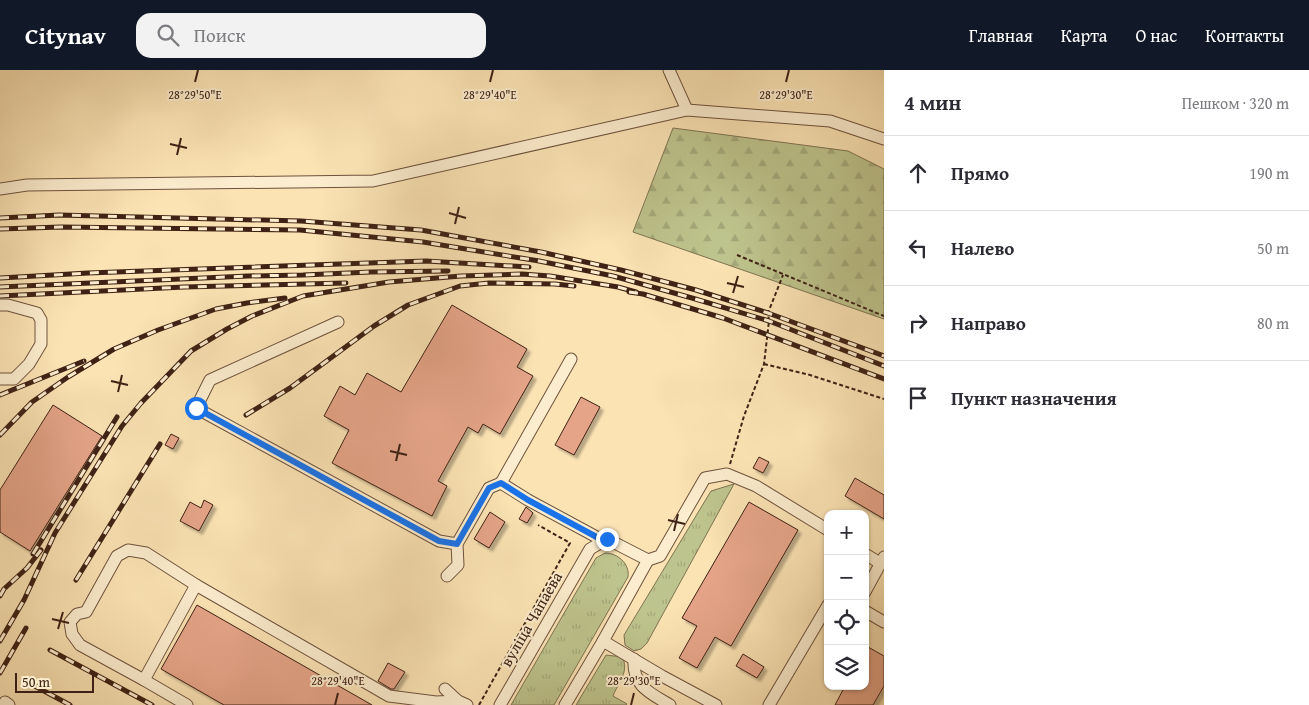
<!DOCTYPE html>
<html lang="ru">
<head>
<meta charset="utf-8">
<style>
	:root { --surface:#fff; --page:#f2f2f3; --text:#2b2b33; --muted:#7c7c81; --line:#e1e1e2; --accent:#111827 }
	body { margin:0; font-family:"Gentium Book Plus",serif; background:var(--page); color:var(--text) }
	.controls { position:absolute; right:15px; bottom:15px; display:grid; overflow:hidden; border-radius:10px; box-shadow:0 1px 4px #0004 }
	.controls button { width:45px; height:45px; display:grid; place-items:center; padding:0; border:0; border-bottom:1px solid var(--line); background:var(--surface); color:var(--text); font:25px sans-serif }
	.scale { position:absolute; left:15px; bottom:12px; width:79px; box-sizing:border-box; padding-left:5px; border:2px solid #3f2215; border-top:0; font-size:14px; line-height:18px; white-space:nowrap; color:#3f2215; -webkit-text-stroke:4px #fcedce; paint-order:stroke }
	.stop { position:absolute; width:15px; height:15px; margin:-11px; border:4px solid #1a73e8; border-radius:50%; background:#fff }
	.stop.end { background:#1a73e8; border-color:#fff; box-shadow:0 1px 5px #0008 }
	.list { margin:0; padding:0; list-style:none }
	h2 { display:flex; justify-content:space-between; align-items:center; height:65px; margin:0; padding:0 20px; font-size:21px }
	h2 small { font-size:16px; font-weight:400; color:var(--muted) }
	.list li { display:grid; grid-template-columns:32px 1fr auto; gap:15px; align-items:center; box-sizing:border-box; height:75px; padding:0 20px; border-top:1px solid var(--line) }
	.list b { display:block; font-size:19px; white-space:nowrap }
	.list em { font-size:16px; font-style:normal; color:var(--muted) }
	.icon { flex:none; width:28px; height:28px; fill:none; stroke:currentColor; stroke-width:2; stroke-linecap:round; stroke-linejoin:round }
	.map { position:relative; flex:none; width:884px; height:635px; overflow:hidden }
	header { display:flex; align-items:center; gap:30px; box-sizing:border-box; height:70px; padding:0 25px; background:var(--accent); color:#fff }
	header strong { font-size:24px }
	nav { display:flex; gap:28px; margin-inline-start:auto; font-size:18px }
	.search { width:350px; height:45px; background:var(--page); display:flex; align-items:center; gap:12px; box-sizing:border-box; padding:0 18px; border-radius:15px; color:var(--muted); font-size:19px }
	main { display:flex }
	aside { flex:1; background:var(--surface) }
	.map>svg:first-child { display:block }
	.grass { fill:url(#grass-tufts); stroke:#7e7351 }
	.forest { fill:url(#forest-firs); stroke:#7e7351 }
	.building { fill:#e5a488; stroke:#3f2215; filter:url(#shadow) }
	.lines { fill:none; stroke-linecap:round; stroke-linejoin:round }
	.minor-casing { stroke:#6e523d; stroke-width:13 }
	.path { stroke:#3f2215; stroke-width:2; stroke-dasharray:4 2.5; stroke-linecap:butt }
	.minor { stroke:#fcedce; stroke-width:11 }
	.rail-casing { stroke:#3f2215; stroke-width:5 }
	.rail { stroke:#fcedce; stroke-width:3; stroke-dasharray:9; stroke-linecap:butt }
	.route { stroke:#1a73e8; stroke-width:6 }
	.ticks { fill:none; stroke:#3f2215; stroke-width:2 }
	.labels { text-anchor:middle; stroke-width:4; stroke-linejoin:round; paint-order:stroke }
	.street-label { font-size:16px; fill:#3f2215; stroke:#fcedce }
	.ticks-label { font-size:12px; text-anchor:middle; fill:#3f2215; stroke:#fcedce; stroke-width:4; stroke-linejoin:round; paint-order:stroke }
</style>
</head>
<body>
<header>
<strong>Citynav</strong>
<div class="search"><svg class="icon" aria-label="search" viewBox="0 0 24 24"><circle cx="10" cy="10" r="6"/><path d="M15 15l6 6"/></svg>Поиск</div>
<nav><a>Главная</a><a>Карта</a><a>О нас</a><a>Контакты</a></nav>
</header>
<main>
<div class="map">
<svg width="884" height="635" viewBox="0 0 884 635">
	<defs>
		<pattern id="grass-tufts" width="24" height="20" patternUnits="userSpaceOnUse" patternTransform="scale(1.25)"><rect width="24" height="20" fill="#bec48d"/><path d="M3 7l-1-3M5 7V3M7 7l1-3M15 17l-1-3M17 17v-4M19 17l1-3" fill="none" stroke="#a4a879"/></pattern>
		<pattern id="forest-firs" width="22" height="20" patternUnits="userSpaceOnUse" patternTransform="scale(1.25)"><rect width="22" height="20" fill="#bec48d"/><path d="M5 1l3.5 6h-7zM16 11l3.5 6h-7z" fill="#a4a879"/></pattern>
		<filter id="shadow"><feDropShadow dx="3.5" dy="3.5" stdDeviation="1" flood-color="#0004"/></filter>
	</defs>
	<rect width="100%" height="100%" fill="#fbe3b4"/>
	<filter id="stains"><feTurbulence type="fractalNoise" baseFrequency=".004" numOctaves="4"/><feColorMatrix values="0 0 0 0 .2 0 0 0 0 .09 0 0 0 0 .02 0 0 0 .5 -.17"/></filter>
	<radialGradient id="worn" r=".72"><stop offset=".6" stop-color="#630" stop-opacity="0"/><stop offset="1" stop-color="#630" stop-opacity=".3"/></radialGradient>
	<!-- grass -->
	<g class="grass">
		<polygon points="734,414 647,573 641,579 634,581 625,575 624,565 711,421"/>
		<path d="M605 483C617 483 630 493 628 507L554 635H511L596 488Z"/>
		<path d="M606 585 622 587C630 601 618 613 613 626L627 634 626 635H576Z"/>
	</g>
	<!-- forest -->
	<polygon class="forest" points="673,58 848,81 884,99 884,249 633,162"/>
	<!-- building -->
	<g class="building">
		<polygon points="452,235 527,279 517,297 533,306 500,364 483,354 478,363 468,357 438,411 447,416 432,446 332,393 349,360 324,346 340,316 355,325 367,303 401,322"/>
		<polygon points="581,327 600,337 574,385 555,375"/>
		<polygon points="53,335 102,366 30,481 0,462 0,420"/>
		<polygon points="171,364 179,368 173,379 165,375"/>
		<polygon points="759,387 769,392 763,403 753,398"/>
		<polygon points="855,408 884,425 884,449 845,426"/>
		<polygon points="204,430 213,435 199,461 180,451 190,432 201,438"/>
		<polygon points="749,432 798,460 731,576 715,567 697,598 679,588 697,556 682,548"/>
		<polygon points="526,437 533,443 527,453 519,449"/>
		<polygon points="490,442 505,452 489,478 474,469"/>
		<polygon points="197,535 372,635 224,635 161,599"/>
		<polygon points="868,577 884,586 884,616 873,635 835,635 845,616 865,616 865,582"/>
		<polygon points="743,584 764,597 757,608 736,596"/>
		<polygon points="388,593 405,602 394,619 391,619 378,611"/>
	</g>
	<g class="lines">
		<defs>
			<g id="minor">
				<polyline points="687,40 830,51 884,69"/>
				<polyline points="0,119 27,115 373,111 687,40 669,0"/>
				<polyline points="0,235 8,235 37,243 41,250 41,274 29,294 14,309 0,309"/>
				<polyline points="338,252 210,310 196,338 439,471 457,474"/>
				<polyline points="571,289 501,413 528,430 604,471"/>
				<polyline points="865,484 880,493"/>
				<polyline points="648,490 660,486 705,408 727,404 756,416 828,460"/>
				<polyline points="447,506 458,495 457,474 489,418 501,413"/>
				<polyline points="865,522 884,487"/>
				<polyline points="865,541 884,552"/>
				<polyline points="603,571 662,606 716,635"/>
				<path d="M634 589C632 616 650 623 670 635"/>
				<polyline points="144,610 80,575 72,564 70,552 77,544 86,542 117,486 128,480 146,483 196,515"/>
				<polyline points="445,619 458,631 467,635"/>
				<polyline points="3,635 5,632 9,635"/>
				<polyline points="187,635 144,610 196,515 389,626 436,632 458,631"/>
				<polyline points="500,635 590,479 607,469 648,490 603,571 565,635"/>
				<polyline points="769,635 828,535"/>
			</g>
		</defs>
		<!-- minor casing -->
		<use href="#minor" class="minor-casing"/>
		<!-- path -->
		<g class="path">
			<polyline points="737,185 884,246"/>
			<polyline points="764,294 810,305 884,329"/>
			<polyline points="730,394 744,346 764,294 769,251 768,243 783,205"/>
			<polyline points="479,635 570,473 538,455"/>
		</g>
		<!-- minor -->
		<use href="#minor" class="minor"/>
		<defs>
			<g id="rail">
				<polyline points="0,148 59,145 301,151 421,160 541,182 621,200 696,220 768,243 884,286"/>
				<polyline points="0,159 61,157 300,160 423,172 539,191 613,206 692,228 769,251 884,296"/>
				<polyline points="0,208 88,203 426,191 529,197"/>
				<polyline points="0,217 248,206 303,205 371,202 448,201"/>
				<polyline points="629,222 643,224 723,248 884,309"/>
				<polyline points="0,226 184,217 346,213"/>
				<polyline points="0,325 84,291"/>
				<polyline points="246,345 290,318 374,256 408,235 460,216 489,213 555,214 574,216"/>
				<polyline points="0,365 32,332 68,307 114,279 158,260 216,239 247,233 285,228"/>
				<polyline points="33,484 117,347"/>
				<polyline points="76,510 160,374"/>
				<polyline points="0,526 4,519 27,498 41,480"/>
				<polyline points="0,571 24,530 55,463 122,356 141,333 191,281 227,259 252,246 303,226 389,212 461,206 522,204 550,206 618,217 636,222"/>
				<polyline points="50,580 152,635"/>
				<polyline points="0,603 26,558"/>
				<polyline points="31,614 70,635"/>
			</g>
		</defs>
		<!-- rail casing -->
		<use href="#rail" class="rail-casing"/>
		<!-- rail -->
		<use href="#rail" class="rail"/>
	</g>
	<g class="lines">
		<!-- route -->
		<polyline class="route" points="196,338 439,471 457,474 489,418 501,413 528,430 604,471 607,469"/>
	</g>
	<!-- ticks -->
	<path class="ticks" d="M195 12 198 0M490 12 493 0M786 12 789 0M170 74 187 78M177 85 181 68M449 143 466 148M455 154 459 137M727 213 744 217M733 223 738 206M111 311 128 315M118 322 122 305M390 381 407 385M396 391 400 374M668 450 685 454M674 461 678 444M52 549 69 553M58 559 63 542M335 635 338 623M631 635 634 623"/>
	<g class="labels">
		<!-- street labels -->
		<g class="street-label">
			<text transform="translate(531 549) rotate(-60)" y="6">вуліца Чапаева</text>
		</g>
	</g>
	<g class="ticks-label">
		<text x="195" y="29">28°29'50"E</text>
		<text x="490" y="29">28°29'40"E</text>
		<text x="786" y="29">28°29'30"E</text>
		<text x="338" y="615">28°29'40"E</text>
		<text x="634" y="615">28°29'30"E</text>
	</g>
	<rect width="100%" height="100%" filter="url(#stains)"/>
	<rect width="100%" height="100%" fill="url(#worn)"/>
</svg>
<div class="controls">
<button>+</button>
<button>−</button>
<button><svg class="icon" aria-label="locate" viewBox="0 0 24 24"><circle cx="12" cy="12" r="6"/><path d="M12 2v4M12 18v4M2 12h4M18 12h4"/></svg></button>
<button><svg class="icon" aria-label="layers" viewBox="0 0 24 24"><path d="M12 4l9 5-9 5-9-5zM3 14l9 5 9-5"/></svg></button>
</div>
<div class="scale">50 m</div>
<div class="stop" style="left:196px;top:338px"></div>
<div class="stop end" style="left:607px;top:469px"></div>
</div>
<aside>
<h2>4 мин<small>Пешком · 320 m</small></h2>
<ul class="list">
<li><svg class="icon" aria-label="ahead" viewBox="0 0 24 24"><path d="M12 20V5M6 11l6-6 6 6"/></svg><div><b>Прямо</b></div><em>190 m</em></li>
<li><svg class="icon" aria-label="left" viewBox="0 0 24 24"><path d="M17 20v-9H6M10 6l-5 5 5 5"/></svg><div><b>Налево</b></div><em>50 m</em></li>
<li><svg class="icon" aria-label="right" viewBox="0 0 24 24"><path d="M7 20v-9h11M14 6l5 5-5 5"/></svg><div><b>Направо</b></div><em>80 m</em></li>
<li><svg class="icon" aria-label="arrive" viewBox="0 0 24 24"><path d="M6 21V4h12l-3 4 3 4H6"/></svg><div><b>Пункт назначения</b></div></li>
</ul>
</aside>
</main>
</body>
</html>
